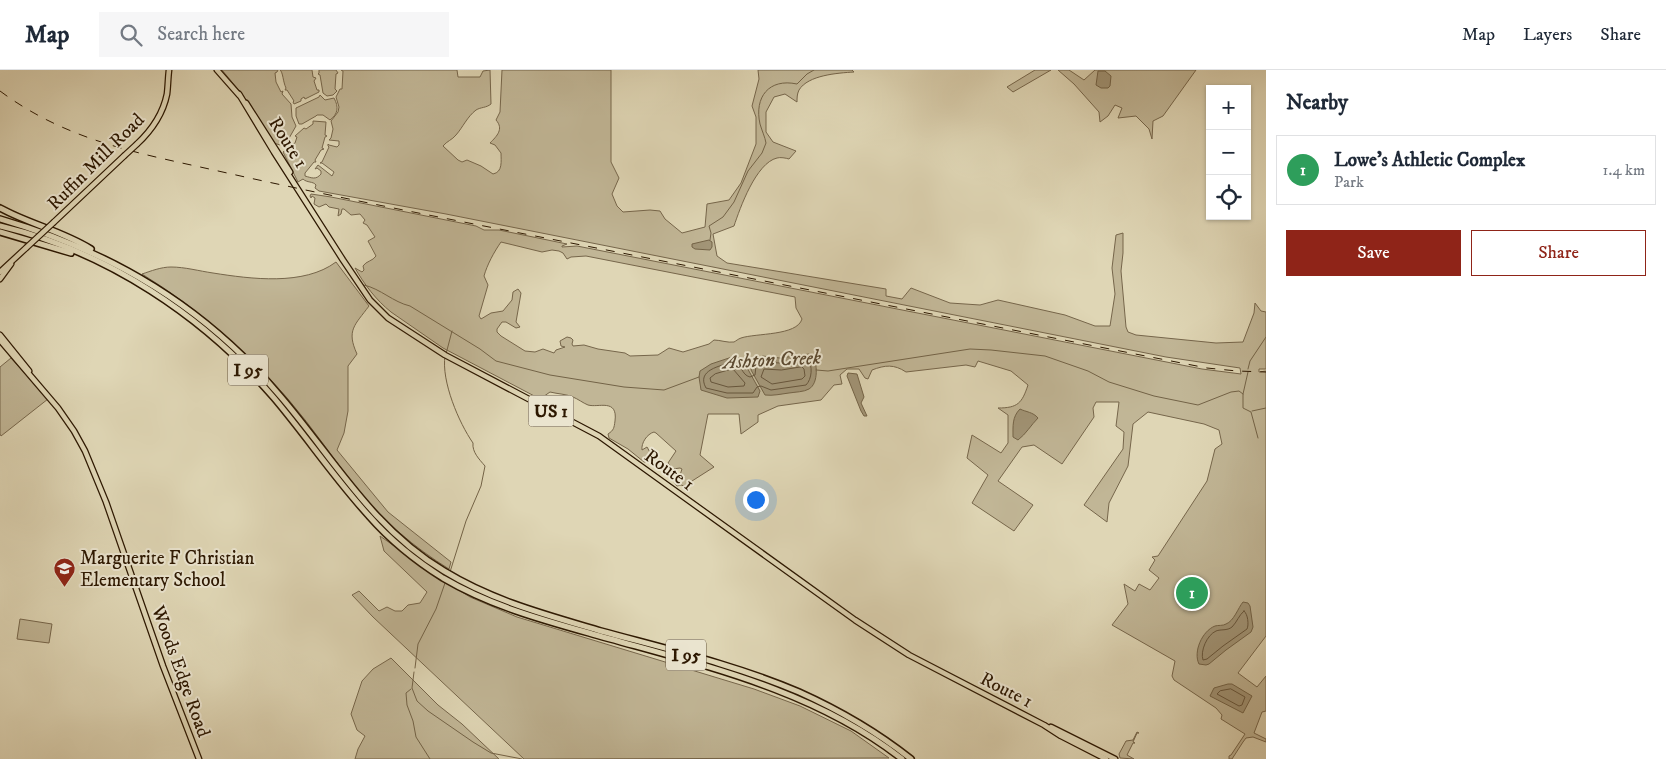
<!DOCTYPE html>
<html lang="en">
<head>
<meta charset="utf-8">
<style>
	:root { --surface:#fff; --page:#f6f6f7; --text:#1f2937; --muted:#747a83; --line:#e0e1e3; --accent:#8f2418 }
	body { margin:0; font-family:"IM FELL DW Pica",serif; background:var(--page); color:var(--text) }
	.controls { position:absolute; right:15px; top:15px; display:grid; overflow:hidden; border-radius:0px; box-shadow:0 1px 4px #0004 }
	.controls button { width:45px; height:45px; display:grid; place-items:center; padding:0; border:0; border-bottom:1px solid var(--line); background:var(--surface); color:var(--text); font:25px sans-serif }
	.you { position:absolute; left:755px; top:429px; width:18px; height:18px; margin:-12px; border:4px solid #fff; border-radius:50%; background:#1a73e8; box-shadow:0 0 0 8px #1a73e833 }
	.badge { display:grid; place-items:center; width:32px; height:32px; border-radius:50%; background:var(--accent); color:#fff; font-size:16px; font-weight:700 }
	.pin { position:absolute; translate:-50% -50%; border:2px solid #fff; box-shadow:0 1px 5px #0006 }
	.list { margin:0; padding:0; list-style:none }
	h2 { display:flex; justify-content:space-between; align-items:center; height:65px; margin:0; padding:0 20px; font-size:21px }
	h2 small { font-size:16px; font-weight:400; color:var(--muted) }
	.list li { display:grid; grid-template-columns:32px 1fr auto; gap:15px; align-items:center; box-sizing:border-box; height:70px; margin:0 10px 10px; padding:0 10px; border:1px solid var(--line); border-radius:0px }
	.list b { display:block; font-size:19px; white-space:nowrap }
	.list p { margin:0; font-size:16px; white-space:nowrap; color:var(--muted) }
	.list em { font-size:16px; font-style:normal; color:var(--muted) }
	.actions { display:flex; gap:10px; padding:15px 20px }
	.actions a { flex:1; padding:11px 0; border:1px solid var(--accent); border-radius:0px; text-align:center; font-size:18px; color:var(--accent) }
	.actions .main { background:var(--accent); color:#fff }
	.icon { flex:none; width:28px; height:28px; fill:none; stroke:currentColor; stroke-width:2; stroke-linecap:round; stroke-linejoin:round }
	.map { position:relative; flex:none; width:1266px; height:689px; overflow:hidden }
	header { display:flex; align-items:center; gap:30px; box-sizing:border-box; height:70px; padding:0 25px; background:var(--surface); border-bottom:1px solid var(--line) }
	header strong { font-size:24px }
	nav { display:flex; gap:28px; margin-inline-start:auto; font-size:18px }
	.search { width:350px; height:45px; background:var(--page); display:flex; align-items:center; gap:12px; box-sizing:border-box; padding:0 18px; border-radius:0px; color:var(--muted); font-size:19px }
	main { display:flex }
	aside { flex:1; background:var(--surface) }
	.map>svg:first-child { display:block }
	.green { fill:#c1b696; stroke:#76664b; fill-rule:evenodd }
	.water { fill:#a29577; stroke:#736347 }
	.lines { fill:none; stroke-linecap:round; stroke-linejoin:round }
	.shore { stroke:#67563c; stroke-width:1 }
	.stream { stroke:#736347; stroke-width:1 }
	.major-casing { stroke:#2c1700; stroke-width:7 }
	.highway-casing { stroke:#2c1700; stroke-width:8 }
	.major { stroke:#dfd6b5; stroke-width:4.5 }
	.highway { stroke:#dfd6b5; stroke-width:5 }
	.rail { stroke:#2c1700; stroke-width:1; stroke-dasharray:9 9; stroke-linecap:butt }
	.major-bridge-casing { stroke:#2c1700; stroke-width:7; stroke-linecap:butt }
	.major-bridge { stroke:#dfd6b5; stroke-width:4.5 }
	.labels { text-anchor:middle; stroke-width:4; stroke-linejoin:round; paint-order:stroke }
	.shield { fill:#eae4cf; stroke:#65543e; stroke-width:1 }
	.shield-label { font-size:18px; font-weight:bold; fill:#2c1700 }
	.street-label { font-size:19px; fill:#2c1700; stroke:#eae4cf }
	.poi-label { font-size:19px; fill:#2c1700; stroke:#eae4cf; text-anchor:start }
	.water-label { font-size:20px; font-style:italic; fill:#5b4930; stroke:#eae4cf }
</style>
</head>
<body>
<header>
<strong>Map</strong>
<div class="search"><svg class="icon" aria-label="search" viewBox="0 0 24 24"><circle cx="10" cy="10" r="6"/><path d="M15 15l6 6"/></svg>Search here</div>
<nav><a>Map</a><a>Layers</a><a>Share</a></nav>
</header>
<main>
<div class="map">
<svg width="1266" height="689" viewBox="0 0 1266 689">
	<rect width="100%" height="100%" fill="#dfd6b5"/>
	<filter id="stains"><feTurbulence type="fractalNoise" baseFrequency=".004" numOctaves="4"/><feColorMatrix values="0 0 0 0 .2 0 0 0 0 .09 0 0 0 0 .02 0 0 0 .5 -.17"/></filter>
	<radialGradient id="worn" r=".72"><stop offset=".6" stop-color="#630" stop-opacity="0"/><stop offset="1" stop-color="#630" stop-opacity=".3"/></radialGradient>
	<!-- green -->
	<g class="green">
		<polygon points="222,0 278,0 277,2 275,3 276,12 281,22 283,21 282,24 291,34 292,47 296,56 288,70 280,75 274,73 242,24"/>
		<path d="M280 0H312L313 7 316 8 314 11 317 20H319V22L305 29 304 27 301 29V31L294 34 293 32 294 31 287 20H285L286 18C283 12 283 2 280 0Z"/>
		<polygon points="319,0 336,0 338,3 336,4 335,19 337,21 333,25 327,26 323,23 320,5 318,4 319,3"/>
		<path d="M341 0H457L458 7H480L483 1 490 0 491 34C486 38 481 37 476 40 467 47 463 57 456 65 452 70 447 71 443 76L458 90 462 92 467 90 481 96 493 104C503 102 501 91 501 83L495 75 490 73C497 66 504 59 496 50L500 42 502 0H611V92L619 108 612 124 617 136 623 142 650 140 660 141 665 149 682 163 705 157 707 134 729 130 741 113 756 74V47L752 36 759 9 758 0H852L854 2C838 3 808 5 799 20 797 24 797 28 797 32L785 24 774 27 766 42V62L773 72 796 81 789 89C786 88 780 87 777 88 756 93 740 138 734 156L713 164 717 186 727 193 886 219V226L902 229 911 218 950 233 980 235 998 230 1065 245 1095 256H1110L1115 224 1112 198 1116 165 1123 163V183L1121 201 1126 257 1128 262 1136 265 1216 273 1243 272 1254 243 1255 233 1261 241 1266 242V299H1259V302L1266 301V566L1238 603 1257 617 1266 606V641L1262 642 1254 663 1266 669V672L1253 667 1246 668 1243 672 1232 689H1229V686L1231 685 1245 664 1221 649 1222 645 1216 638 1174 610 1172 606 1175 591 1112 555 1128 534 1124 514 1135 521 1139 514 1150 520 1159 508 1149 500 1155 490 1152 487 1158 486 1207 411 1215 379 1222 374 1219 360 1204 354 1148 342 1133 354 1128 396 1109 433 1107 452 1084 435 1123 379 1124 362 1116 356 1119 332H1096L1093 338 1094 347 1062 394 1034 375 1022 377 998 411 1033 435 1014 461 972 433 988 405 967 388 972 365 1001 383 1008 373V345L998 338C1018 338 1022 333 1028 315L1011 301 978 291 975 297 966 295 906 302C894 294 885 295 872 300L868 309 865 308 859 299H847L840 305 842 314 834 315 821 330 778 336 758 345V352L741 364 739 344H708L700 385 714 397 692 411 687 417 681 415 677 416 674 412 679 408 682 399 680 398 673 399 668 393 676 381 656 363 654 362C647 364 641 373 642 380L647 377 651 384 649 392H644L628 379 609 368 608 364C614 360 614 358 615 351 618 328 598 338 588 335 583 333 578 329 573 327 566 324 558 324 550 322L540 329 443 278 391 242C376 230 364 214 355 198L362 202 364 200 363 196C366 191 373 191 376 186L368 171 375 167 367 155 363 153 365 150 360 144 351 145 344 139H342L341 144 338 146 339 139 329 137 326 134 319 137 314 134 315 128 312 126 311 128 310 126 311 124 331 127 476 156 484 160H499L567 174 562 176V177L577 176 1202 299 1241 304 1240 298 1166 287 446 144 319 121 315 118 316 115C313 111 307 113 303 109L298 112 283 82 295 73 297 67 295 66 304 58 306 59 313 54V51L326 52 325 65 327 66 325 67 322 78 324 79 321 80 315 90 316 92H314L305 103V106C312 108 316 110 321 104V101L317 98 315 99 318 95 332 106 334 102 322 93H320L322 92 329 77 328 76V74L329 75 337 77 339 75V71L329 70 331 68 333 59 331 51 338 42 339 37 336 27 340 19H342L343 1ZM501 172 542 182 552 180 559 181 563 183 567 189 571 187 586 186 795 227 796 238 802 249C797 266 756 263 741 268 738 269 736 271 734 272 728 273 720 270 714 270L709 274 683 282 669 278 658 285 630 286 625 283 598 279 584 275 573 276 572 274 573 270 571 268 567 267 560 271 561 276 565 277 556 280 554 283 543 279 535 282 525 281 501 266 497 262V259L502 252H506L516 258 520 257 516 252 521 223 518 219 513 222 512 230 503 241 491 243 481 249 479 246 488 215 484 206C487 195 494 182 501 172Z"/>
		<polygon points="1035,0 1051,0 1013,22 1007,17"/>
		<polygon points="1058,0 1069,0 1084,10 1095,0 1196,0 1163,46 1153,51 1152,69 1149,59 1136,46 1118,48 1122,38 1115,35 1108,46 1100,52 1099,42 1074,14"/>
		<path d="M320 25 325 30 334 28C339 37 338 44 330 50L323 45H317L316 46 302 54H299L296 46V38L319 27Z"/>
		<path d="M336 192 369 236C355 255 346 260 357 284L348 296V341L344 363 337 380 388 442 451 492 449 499C415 478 383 451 358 420 334 390 313 358 288 329 246 280 197 238 142 204 151 201 161 197 171 197 185 197 199 201 213 203 251 209 304 216 336 192Z"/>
		<polygon points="11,288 48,329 1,366 0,364 0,297"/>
		<polygon points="380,466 441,509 470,527 517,547 754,619 800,636 851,661 889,688 524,689 373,547 352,525 359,521 379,541 387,537 395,541 402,541 408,535 420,533 427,522 384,481"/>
		<polygon points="20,549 52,554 49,573 17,569"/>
		<polygon points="391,588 438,635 462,654 499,689 355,689 358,679 365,666 357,660 351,644 362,611 373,599"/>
		<polygon points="1137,662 1139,663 1137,663 1133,672 1135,673 1133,673 1127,685 1134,689 1120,688 1119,684 1126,671 1133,670"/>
	</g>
	<!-- water -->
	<g class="water">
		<polygon points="1098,1 1105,1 1111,6 1110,16 1108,18 1101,18 1096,15"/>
		<polygon points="709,170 712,172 712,177 710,180 695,179 692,177 692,174"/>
		<path d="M809 284 813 285C817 293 819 313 809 319 804 322 795 322 789 323 781 324 773 326 765 325L751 300 752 293 762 286 780 288Z"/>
		<polygon points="732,287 739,288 745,294 760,321 758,327 727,328 701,320 699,307 700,301 711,294"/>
		<polygon points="848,303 857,304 864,327 861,333 867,346 864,346 861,341 847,306"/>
		<path d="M1020 339C1026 342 1033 342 1038 348 1031 355 1026 364 1018 370L1013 367C1013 356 1012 347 1020 339Z"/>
		<path d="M1243 532 1248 533 1250 536 1253 557 1251 562 1226 580 1209 594 1206 595 1199 594C1193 582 1202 561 1215 556 1218 555 1223 556 1226 554 1234 551 1238 538 1243 532Z"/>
		<polygon points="1228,614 1232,614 1252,626 1243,643 1210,626 1214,618"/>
	</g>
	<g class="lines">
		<!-- shore -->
		<g class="shore">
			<path d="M808 289C813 296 812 309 806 315L771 320 761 316 757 317 753 323H727L706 318C696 300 720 296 733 292 742 293 741 305 750 307L755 305 756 296 762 292 780 293Z"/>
			<polygon points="802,297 804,299 805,306 802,309 772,314 761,307 764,299 781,300"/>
			<polygon points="733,299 745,313 744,316 728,317 711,312 710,308 715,304"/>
			<path d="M1244 541C1248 544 1249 555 1247 559L1223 576 1207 589 1203 590C1200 581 1207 565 1216 561 1221 559 1227 561 1232 557 1237 552 1239 545 1244 541Z"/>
			<polygon points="1231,619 1245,627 1242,635 1239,636 1217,624 1220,621"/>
		</g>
		<!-- stream -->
		<g class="stream">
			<path d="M710 170 711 163 709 156 723 147 734 132 748 101 762 83 766 73C765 67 762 61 760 54 754 27 769 8 797 14L807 4 814 0"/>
			<path d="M364 215C381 219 393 232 410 236L480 279 496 291 550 305 624 317 664 320 699 307"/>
			<polyline points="446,284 452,261"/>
			<path d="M445 286C441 311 459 353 473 373 472 382 479 389 485 396L481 416 466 451 450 502"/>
			<polyline points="1248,299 1250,291 1266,267"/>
			<polyline points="816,300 828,301 970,279 991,280 1045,286 1088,301 1109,312 1154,326 1198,335 1231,322 1239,321 1243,324"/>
			<polyline points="1248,302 1243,324 1243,338 1251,342 1258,368"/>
			<polyline points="1252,341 1266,338"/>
			<polyline points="415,598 418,574 436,539 445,513"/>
			<polyline points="414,602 412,618 417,631 428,641 473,672 491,683 522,689"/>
			<polyline points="411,619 406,623 407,635 413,651 416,667 430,689"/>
		</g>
		<defs>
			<g id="major">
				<polyline points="217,0 239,25"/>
				<polyline points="239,24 274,82 343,190 370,230 388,248 445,285 599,366 855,550 909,585 1044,655 1061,666 1106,689"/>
				<polyline points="246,33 290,102"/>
				<path d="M137 74C152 60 163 44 167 24 168 16 168 8 169 0"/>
				<polyline points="54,152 124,86"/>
				<polyline points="0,202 26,178"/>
				<polyline points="0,209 11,194"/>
				<polyline points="0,265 29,301"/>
				<polyline points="0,270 58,338 74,361 85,381 106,432 163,596 199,689"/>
				<polyline points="1051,657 1115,689"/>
			</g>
			<g id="highway">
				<path d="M0 138C29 154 62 161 91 179"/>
				<path d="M0 149C113 182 205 237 281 327 334 389 372 458 444 501 493 531 547 545 601 561 667 579 736 595 799 622 839 640 877 662 911 689"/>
				<path d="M0 156C106 181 204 246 274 328 307 367 335 409 369 446 390 470 416 491 443 508 489 535 539 549 589 563 697 594 812 618 902 689"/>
				<polyline points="0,162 71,183"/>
			</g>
		</defs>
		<!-- major casing -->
		<use href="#major" class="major-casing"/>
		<!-- highway casing -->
		<use href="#highway" class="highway-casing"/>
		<!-- major -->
		<use href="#major" class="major"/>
		<!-- highway -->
		<use href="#highway" class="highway"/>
		<!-- rail -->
		<path class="rail" d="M0 21C70 73 144 84 227 103 312 122 398 139 484 156 725 203 966 251 1207 298L1237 301 1266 302"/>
		<defs>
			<g id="major-bridge">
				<polyline points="124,86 137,74"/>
				<polyline points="26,178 54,152"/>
			</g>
		</defs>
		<!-- major-bridge casing -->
		<use href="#major-bridge" class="major-bridge-casing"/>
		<!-- major-bridge -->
		<use href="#major-bridge" class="major-bridge"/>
	</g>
	<!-- icons -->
	<defs>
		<symbol id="school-pin" viewBox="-11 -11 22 30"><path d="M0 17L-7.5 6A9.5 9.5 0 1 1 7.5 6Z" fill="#8f2418" stroke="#eae4cf"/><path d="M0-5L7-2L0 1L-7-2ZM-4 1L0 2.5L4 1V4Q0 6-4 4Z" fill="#fff"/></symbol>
	</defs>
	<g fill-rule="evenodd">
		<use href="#school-pin" x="52" y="486" width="25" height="34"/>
	</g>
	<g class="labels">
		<!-- shield labels -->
		<g class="shield">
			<rect x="228" y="284.5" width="40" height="31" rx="4"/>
			<rect x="528.5" y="325.5" width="45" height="31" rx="4"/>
			<rect x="666" y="569.5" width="40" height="31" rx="4"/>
		</g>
		<g class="shield-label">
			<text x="248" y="306">I 95</text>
			<text x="551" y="347">US 1</text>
			<text x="686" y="591">I 95</text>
		</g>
		<!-- street labels -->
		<g class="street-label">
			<text transform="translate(289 72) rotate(58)" y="7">Route 1</text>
			<text transform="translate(95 91) rotate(-45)" y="7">Ruffin Mill Road</text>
			<text transform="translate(670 399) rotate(36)" y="7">Route 1</text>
			<text transform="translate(182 601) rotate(70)" y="7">Woods Edge Road</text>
			<text transform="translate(1007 619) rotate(27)" y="7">Route 1</text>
		</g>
		<!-- poi labels -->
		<g class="poi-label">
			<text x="80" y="494">Marguerite F Christian<tspan x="80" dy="22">Elementary School</tspan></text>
		</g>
		<!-- water labels -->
		<g class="water-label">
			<text transform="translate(772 289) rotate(-3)" y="7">Ashton Creek</text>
		</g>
	</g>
	<rect width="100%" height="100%" filter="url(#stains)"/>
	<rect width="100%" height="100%" fill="url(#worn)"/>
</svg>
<div class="controls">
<button>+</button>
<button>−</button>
<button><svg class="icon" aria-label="locate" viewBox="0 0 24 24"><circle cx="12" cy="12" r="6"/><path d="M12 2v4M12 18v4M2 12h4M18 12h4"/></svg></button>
</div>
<div class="you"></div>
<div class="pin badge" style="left:1192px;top:523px;background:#2e9e5b">1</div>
</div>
<aside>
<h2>Nearby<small></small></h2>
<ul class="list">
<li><span class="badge" style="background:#2e9e5b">1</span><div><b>Lowe's Athletic Complex</b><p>Park</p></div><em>1.4 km</em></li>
</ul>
<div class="actions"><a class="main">Save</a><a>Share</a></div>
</aside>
</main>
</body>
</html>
